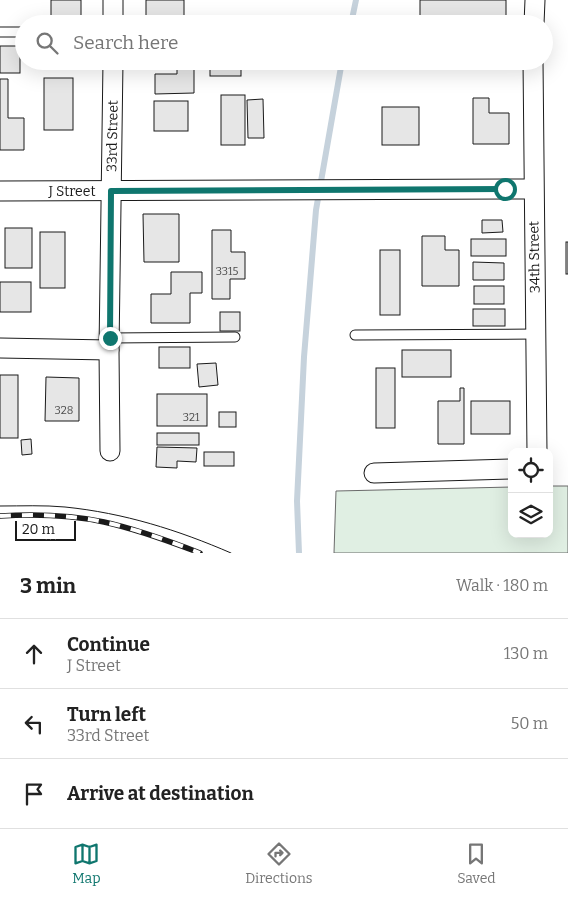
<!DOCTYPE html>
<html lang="en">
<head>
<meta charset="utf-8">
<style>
	:root { --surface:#fff; --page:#f2f2f2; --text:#222; --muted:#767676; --line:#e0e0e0; --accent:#0f766e }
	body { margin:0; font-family:Bitter,serif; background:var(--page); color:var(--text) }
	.controls { position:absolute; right:15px; bottom:15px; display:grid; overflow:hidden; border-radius:10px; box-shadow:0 5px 20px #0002 }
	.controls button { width:45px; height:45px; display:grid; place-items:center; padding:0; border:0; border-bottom:1px solid var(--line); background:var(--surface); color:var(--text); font:25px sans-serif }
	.scale { position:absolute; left:15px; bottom:12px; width:61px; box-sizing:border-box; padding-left:5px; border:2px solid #1a1a1a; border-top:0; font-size:14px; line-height:18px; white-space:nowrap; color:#1a1a1a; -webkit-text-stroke:4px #fff; paint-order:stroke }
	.stop { position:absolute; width:15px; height:15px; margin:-11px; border:4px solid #0f766e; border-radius:50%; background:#fff }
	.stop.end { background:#0f766e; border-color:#fff; box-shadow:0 1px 5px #0008 }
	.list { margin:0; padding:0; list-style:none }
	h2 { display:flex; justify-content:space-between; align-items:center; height:65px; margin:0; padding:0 20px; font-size:21px }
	h2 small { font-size:16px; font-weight:400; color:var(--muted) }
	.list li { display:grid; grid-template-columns:32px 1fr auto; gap:15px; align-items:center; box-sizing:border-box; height:70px; padding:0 20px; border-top:1px solid var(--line) }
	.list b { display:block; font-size:19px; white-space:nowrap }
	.list p { margin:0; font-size:16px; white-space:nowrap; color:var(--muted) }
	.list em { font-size:16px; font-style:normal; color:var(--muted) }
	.icon { flex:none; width:28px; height:28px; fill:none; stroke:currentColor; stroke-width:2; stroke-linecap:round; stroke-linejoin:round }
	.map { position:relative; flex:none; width:568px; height:553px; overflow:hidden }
	.search { position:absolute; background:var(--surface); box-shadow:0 5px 20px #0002; left:15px; right:15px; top:15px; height:55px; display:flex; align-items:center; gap:12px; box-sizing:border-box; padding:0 18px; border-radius:28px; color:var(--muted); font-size:19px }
	.sheet { height:275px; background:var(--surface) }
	nav { display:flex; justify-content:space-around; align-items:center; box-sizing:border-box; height:70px; border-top:1px solid var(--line); background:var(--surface); font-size:14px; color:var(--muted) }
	nav a { display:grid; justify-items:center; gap:2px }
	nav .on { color:var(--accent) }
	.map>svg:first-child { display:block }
	.green { fill:#e0efe3; stroke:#6a6a6a }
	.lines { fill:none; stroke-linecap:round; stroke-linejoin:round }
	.stream { stroke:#c6d2dc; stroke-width:6 }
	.building { fill:#e6e6e6; stroke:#1a1a1a }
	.lane-casing { stroke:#1a1a1a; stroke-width:11 }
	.street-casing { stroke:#1a1a1a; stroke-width:21 }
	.lane { stroke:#fff; stroke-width:9 }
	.street { stroke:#fff; stroke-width:19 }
	.tram { stroke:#1a1a1a; stroke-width:1 }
	.rail-casing { stroke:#1a1a1a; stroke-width:5.5 }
	.rail { stroke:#fff; stroke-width:4; stroke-dasharray:11; stroke-linecap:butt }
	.route { stroke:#0f766e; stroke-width:6 }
	.labels { text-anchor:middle; stroke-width:4; stroke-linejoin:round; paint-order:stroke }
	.number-label { font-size:11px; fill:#4d4d4d }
	.street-label { font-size:14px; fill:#1a1a1a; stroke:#fff }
</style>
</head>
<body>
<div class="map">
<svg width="568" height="553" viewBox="0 0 568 553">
	<rect width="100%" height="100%" fill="#fff"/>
	<!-- green -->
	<polygon class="green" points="549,486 568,486 568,553 334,553 336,491 512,487 512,534 549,534"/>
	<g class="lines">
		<!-- stream -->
		<g class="stream">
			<polyline points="351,24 356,0"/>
			<polyline points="299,553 297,501 304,357 316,210 342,61"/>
		</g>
	</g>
	<!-- building -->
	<g class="building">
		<rect x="51" y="0" width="30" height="19"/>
		<rect x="146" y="0" width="38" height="16"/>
		<polygon points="420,0 506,0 506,16 437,16 437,22 420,22"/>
		<rect x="0" y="46" width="20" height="27"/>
		<polygon points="157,61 194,61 194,93 155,94 155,74 177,74 177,65 157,65"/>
		<rect x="210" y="61" width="31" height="15"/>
		<rect x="44" y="78" width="29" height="52"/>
		<polygon points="0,79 8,79 8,118 24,118 24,150 0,150"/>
		<rect x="221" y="95" width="24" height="50"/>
		<polygon points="473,98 489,98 489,113 509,113 509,144 473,144"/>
		<polygon points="263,99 264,138 248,138 247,100"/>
		<rect x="154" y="101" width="34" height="30"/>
		<rect x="382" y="107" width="37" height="38"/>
		<polygon points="143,214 179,214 179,262 144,262"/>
		<polygon points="482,220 502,220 503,232 482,233"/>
		<rect x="5" y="228" width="27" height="40"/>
		<polygon points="212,230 231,230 231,252 245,252 245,279 230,279 230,299 212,299"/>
		<rect x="40" y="232" width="25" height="56"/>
		<polygon points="422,236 445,236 445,250 459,250 459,286 422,286"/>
		<rect x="471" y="239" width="35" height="17"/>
		<rect x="566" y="242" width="2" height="32"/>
		<rect x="380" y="250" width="20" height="65"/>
		<polygon points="473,262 504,263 504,280 473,280"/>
		<polygon points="171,272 202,272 202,293 190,293 190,323 151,323 151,294 171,294"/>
		<rect x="0" y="282" width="31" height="30"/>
		<rect x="474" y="286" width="30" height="18"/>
		<rect x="473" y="309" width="32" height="17"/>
		<rect x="220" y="312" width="20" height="19"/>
		<rect x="159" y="347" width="31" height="21"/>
		<rect x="402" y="350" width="49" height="27"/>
		<polygon points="216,363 218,385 199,387 197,364"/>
		<rect x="376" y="368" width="19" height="60"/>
		<rect x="0" y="375" width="18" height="63"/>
		<polygon points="46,377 79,378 79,421 45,421"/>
		<polygon points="460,388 464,388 464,444 438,444 438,401 460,401"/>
		<rect x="157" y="394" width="50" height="32"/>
		<rect x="471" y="401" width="39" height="33"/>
		<rect x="219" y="412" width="17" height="15"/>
		<rect x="157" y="433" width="42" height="12"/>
		<polygon points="31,439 32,454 22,455 21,440"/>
		<polygon points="157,447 197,448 196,462 177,461 177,468 156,467"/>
		<rect x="204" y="452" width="30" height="14"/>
	</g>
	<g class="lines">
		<defs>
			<g id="lane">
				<polyline points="0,32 24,32"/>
				<polyline points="355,335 536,334"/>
				<polyline points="110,338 235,337"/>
			</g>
			<g id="street">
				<polyline points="113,24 113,0"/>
				<polyline points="534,24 535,0"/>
				<polyline points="533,61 537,452"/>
				<polyline points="0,191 533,189"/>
				<polyline points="0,348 109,350"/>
				<polyline points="110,451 109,350 113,61"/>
				<polyline points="374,473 512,469"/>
			</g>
		</defs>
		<!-- lane casing -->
		<use href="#lane" class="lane-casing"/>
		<!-- street casing -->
		<use href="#street" class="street-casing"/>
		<!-- lane -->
		<use href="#lane" class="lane"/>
		<!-- street -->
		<use href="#street" class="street"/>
		<!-- tram -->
		<path class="tram" d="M0 506C22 506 44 505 65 507 124 513 178 530 231 553"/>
		<defs>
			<path id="rail" d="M0 516C34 514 71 515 104 522 136 529 169 541 200 553"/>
		</defs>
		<!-- rail casing -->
		<use href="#rail" class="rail-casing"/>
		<!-- rail -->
		<use href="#rail" class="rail"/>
	</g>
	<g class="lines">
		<!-- route -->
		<polyline class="route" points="110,338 111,191 505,189"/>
	</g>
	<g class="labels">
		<!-- number labels -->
		<g class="number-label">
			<text x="227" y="275">3315</text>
			<text x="64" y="414">328</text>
			<text x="191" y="421">321</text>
		</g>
		<!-- street labels -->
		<g class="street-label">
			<text transform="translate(112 136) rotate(-89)" y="5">33rd Street</text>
			<text x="72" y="196">J Street</text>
			<text transform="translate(534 257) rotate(-91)" y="5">34th Street</text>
		</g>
	</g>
</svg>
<div class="controls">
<button><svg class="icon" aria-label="locate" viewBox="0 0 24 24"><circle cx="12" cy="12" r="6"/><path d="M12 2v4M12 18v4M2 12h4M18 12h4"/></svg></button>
<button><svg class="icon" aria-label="layers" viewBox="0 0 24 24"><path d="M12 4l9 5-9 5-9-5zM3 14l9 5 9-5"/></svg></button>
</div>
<div class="scale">20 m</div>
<div class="stop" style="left:505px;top:189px"></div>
<div class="stop end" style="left:110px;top:338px"></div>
<div class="search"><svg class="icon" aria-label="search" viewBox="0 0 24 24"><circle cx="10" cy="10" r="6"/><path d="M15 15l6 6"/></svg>Search here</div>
</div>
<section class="sheet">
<h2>3 min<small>Walk · 180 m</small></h2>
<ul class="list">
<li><svg class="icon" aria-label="ahead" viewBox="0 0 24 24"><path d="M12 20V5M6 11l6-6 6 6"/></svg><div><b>Continue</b><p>J Street</p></div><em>130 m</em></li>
<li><svg class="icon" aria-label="left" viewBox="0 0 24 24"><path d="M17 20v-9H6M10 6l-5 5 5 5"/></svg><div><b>Turn left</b><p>33rd Street</p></div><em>50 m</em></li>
<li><svg class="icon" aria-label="arrive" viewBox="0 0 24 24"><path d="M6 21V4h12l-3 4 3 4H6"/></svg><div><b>Arrive at destination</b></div></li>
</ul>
</section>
<nav>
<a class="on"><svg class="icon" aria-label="map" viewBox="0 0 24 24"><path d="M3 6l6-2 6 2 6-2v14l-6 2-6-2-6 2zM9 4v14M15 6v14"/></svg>Map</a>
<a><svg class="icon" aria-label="directions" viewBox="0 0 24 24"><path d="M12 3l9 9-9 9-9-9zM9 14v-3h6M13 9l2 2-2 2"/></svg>Directions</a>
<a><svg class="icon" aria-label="saved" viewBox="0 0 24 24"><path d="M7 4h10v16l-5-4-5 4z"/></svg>Saved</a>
</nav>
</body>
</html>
